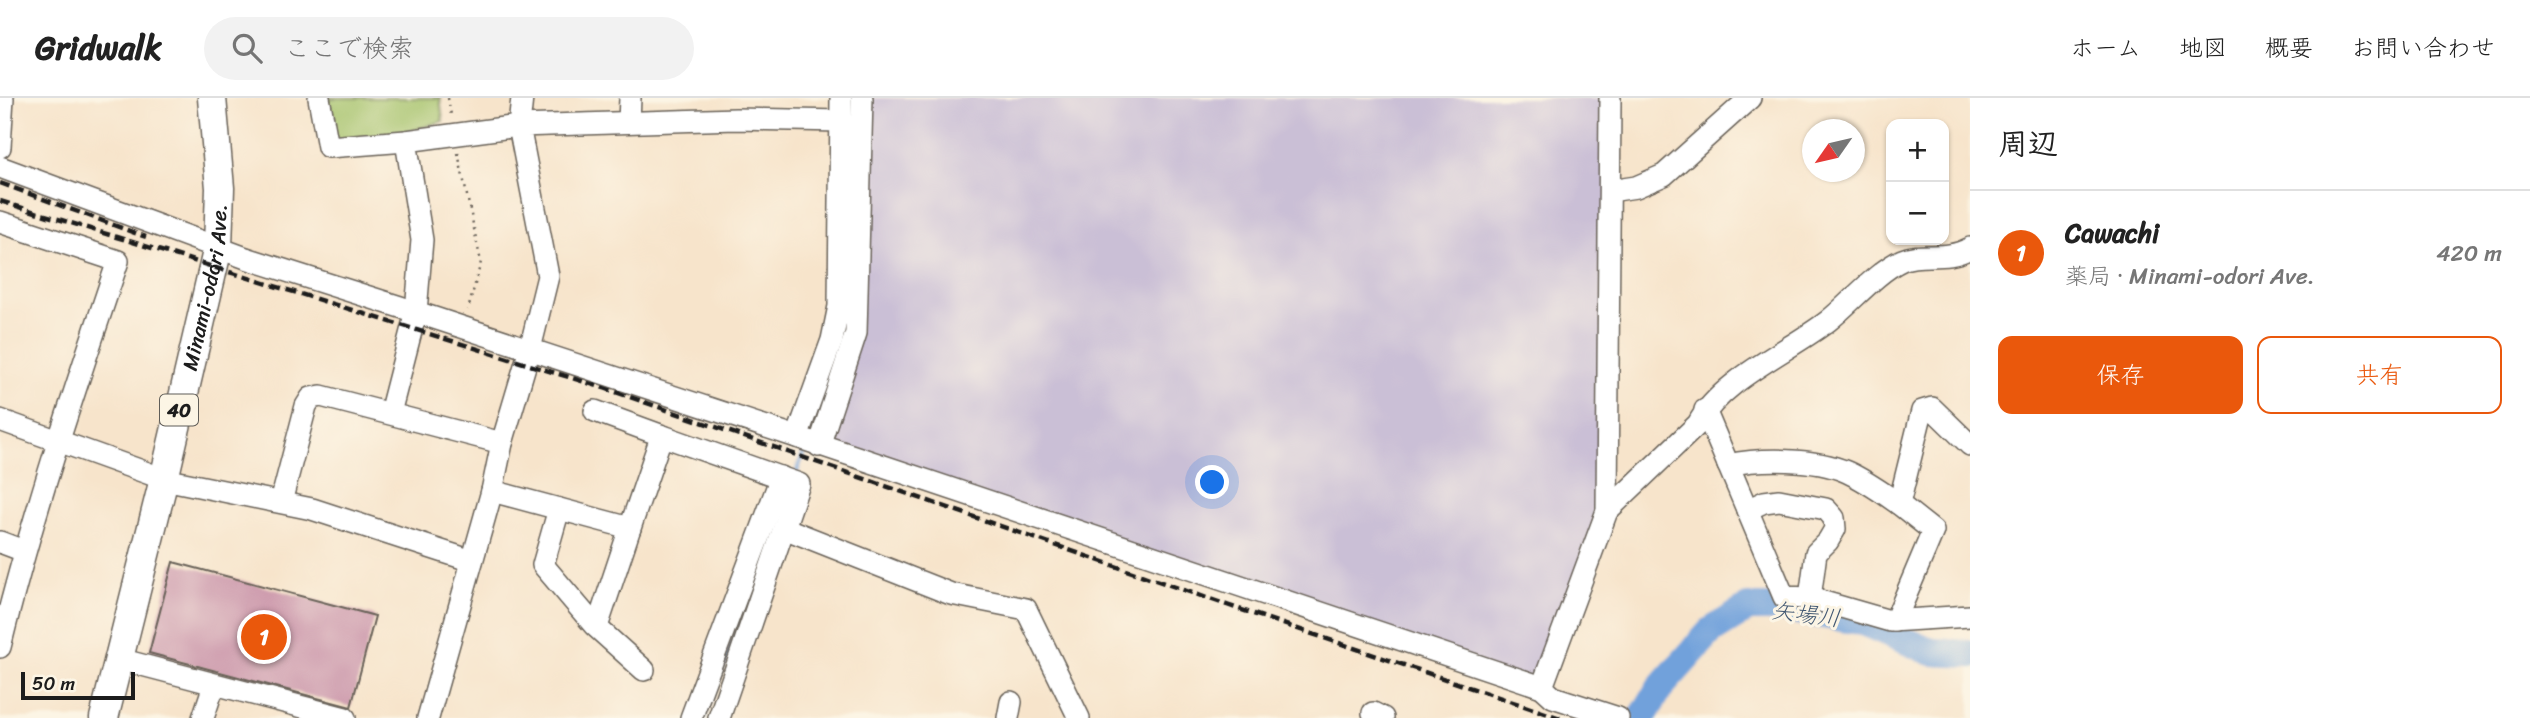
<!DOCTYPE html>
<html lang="ja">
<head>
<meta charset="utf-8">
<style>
	:root { --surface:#fff; --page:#f2f2f2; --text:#222; --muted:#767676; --line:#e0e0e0; --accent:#ea580c }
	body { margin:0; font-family:Sriracha,"Klee One",sans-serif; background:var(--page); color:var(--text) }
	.controls { position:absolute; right:21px; top:21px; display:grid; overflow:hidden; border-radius:14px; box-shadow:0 2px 5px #0004 }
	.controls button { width:63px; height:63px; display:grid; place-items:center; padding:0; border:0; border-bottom:2px solid var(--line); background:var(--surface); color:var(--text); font:35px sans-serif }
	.compass { position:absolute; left:1802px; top:21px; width:63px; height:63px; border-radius:50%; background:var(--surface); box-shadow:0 2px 5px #0004; rotate:236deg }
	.scale { position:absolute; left:21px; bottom:18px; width:114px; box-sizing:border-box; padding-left:7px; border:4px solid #1c1c1c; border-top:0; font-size:19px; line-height:24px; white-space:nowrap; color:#1c1c1c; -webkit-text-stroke:5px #fcf5e5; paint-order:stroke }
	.you { position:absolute; left:1213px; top:385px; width:24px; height:24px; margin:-18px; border:5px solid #fff; border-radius:50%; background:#1a73e8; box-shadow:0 0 0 10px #1a73e833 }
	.badge { display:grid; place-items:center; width:46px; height:46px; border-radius:50%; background:var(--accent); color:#fff; font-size:23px; font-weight:700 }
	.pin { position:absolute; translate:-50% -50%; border:4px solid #fff; box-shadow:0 2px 7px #0006 }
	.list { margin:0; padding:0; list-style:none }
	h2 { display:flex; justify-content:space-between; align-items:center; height:91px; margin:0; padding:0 28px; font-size:30px }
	h2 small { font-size:23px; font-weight:400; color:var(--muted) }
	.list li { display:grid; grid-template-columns:46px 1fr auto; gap:21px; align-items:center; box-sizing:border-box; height:126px; padding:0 28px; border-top:2px solid var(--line) }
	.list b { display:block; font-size:26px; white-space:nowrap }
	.list p { margin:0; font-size:23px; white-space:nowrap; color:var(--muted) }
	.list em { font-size:23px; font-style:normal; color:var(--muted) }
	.actions { display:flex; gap:14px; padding:21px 28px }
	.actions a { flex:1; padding:16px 0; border:2px solid var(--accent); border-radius:14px; text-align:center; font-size:24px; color:var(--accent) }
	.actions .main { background:var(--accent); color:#fff }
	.icon { flex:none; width:38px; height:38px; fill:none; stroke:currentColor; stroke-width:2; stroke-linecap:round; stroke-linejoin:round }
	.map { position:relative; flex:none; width:1970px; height:620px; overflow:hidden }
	header { display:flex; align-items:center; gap:42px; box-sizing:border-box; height:98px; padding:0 35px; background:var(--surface); border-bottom:2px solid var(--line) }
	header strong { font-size:33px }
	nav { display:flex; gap:38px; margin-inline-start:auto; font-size:24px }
	.search { width:490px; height:63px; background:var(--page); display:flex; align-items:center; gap:18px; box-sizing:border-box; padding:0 24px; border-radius:38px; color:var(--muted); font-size:26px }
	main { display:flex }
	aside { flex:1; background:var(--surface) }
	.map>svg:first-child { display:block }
	.industrial { fill:#cabfd6 }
	.green { fill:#a3c168; stroke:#606e42; stroke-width:2 }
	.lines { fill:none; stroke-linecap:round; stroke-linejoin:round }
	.stream { stroke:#71a1db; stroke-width:4.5 }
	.river { stroke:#71a1db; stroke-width:28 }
	.building { fill:#cb96aa }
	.minor-casing { stroke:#696259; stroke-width:24 }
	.major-casing { stroke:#696259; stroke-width:31 }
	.path { stroke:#696259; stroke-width:2.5; stroke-dasharray:2 5; stroke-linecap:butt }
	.minor { stroke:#fff; stroke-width:21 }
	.major { stroke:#fff; stroke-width:28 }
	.rail { stroke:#1c1c1c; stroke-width:4.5; stroke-dasharray:10 5; stroke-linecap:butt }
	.labels { text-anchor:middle; stroke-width:6; stroke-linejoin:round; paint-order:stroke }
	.shield { fill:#fcf5e5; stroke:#5f5d58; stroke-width:2 }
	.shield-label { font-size:19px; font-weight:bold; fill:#1c1c1c }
	.street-label { font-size:21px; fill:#1c1c1c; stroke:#fcf5e5 }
	.water-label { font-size:23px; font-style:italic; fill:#425872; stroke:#fcf5e5 }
</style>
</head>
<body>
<header>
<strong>Gridwalk</strong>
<div class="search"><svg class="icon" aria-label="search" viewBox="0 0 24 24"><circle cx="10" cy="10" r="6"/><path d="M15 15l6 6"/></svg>ここで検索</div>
<nav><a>ホーム</a><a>地図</a><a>概要</a><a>お問い合わせ</a></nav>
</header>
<main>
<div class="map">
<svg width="1970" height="620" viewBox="0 0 1970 620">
	<rect width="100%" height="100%" fill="#fcf5e5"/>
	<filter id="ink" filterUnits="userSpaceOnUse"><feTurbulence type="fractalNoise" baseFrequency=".0143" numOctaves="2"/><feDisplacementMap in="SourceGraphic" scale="14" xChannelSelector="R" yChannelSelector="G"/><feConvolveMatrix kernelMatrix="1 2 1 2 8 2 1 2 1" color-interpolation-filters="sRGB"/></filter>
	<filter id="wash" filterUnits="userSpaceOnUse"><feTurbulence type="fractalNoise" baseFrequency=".00686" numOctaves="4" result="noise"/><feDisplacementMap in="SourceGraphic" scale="28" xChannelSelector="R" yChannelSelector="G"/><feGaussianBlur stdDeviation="1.57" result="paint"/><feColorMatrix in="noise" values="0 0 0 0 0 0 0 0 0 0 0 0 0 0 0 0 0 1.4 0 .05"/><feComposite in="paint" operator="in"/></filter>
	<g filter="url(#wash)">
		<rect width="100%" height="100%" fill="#f7e4cb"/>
		<!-- industrial -->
		<polygon class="industrial" points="861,0 1610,0 1607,413 1542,589 819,348 856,235"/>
		<!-- green -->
		<polygon class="green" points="323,0 440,0 443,23 408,34 333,44"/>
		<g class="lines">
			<!-- stream -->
			<g class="stream">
				<polyline points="812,333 835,264"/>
				<polyline points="796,376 805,351"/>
				<polyline points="704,620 746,509"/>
			</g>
			<!-- river -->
			<polyline class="river" points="1642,620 1660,590 1711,533 1748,510 1778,510 1860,523 1932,554 1970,556"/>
		</g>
		<g id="blocks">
			<!-- building -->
			<polygon class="building" points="173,464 375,518 351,609 149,555"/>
		</g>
	</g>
	<g filter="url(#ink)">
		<use href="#blocks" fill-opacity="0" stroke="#696259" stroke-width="2"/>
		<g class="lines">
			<defs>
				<g id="minor">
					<polyline points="319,0 328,49 406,43"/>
					<polyline points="629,24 630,0"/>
					<polyline points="0,49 3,0"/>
					<polyline points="0,69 246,160 416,214 797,339 1542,589 1553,599 1618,620"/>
					<polyline points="1610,93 1636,89 1664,77 1750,0"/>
					<path d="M0 124 118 163C75 291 32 418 0 549"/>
					<polyline points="1705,312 1784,499 1810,500 1890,523 1970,518"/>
					<polyline points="595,313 663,338"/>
					<polyline points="390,315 416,214 422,142 406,43 519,28 522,0"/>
					<polyline points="0,322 164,381 312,411 472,463"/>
					<polyline points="797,339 832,242 839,208 841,0"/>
					<polyline points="819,348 856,235 862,0"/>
					<path d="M1728 367C1761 360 1815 360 1847 374 1865 382 1883 395 1899 406"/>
					<polyline points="492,393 630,430 658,348 663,338 799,386 719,620"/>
					<polyline points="281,404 306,308 311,300 321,298 502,345"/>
					<polyline points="559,411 543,467 594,527 644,572"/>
					<polyline points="1747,412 1764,404 1779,402 1826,411 1834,420 1835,431 1828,443 1816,455 1810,500"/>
					<path d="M1607 413 1698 326C1721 282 1789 253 1828 223 1851 205 1876 174 1902 162 1921 153 1946 164 1970 150"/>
					<polyline points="784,430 951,496 1026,511 1079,620"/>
					<polyline points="0,444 24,453"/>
					<polyline points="1895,523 1933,433 1899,406 1922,313 1932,310 1970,347"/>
					<polyline points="597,529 630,430"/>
					<polyline points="119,561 345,620"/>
					<polyline points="1542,589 1607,413 1610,0"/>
					<polyline points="1373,615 1383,620"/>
					<polyline points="203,620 214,587"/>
					<polyline points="428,620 492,393 502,345 530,251 548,178 519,28 736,21 841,23"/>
					<polyline points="691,620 781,379"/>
					<polyline points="1008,620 1011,604"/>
				</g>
				<g id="major">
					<path id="s1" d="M104 620 164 381 218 149 220 90 212 0"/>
				</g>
			</defs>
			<!-- minor casing -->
			<use href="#minor" class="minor-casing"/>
			<!-- major casing -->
			<use href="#major" class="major-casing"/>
			<!-- path -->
			<g class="path">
				<polyline points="448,0 451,17"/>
				<polyline points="458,55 481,164 468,212"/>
			</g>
			<!-- minor -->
			<use href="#minor" class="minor"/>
			<!-- major -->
			<use href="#major" class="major"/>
			<!-- rail -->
			<g class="rail">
				<polyline points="0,85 146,139"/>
				<polyline points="0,103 604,290 1227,507 1560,620"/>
			</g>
		</g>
	</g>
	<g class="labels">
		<!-- shield labels -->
		<rect class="shield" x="160" y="296.5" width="38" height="31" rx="5"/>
		<g class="shield-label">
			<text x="179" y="319">40</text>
		</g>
		<!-- street labels -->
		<g class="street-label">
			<text dy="7" stroke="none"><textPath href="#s1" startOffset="443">Minami-odori Ave.</textPath></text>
		</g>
		<!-- water labels -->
		<g class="water-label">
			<text transform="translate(1806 516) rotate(7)" y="8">矢場川</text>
		</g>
	</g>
</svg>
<div class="controls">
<button>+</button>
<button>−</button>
</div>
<svg class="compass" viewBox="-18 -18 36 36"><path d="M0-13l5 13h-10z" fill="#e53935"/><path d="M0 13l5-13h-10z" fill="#767676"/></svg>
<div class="scale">50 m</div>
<div class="you"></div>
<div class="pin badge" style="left:264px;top:539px">1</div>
</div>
<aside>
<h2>周辺<small></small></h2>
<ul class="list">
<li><span class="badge">1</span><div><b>Cawachi</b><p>薬局 · Minami-odori Ave.</p></div><em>420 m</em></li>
</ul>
<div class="actions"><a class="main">保存</a><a>共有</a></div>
</aside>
</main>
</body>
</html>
